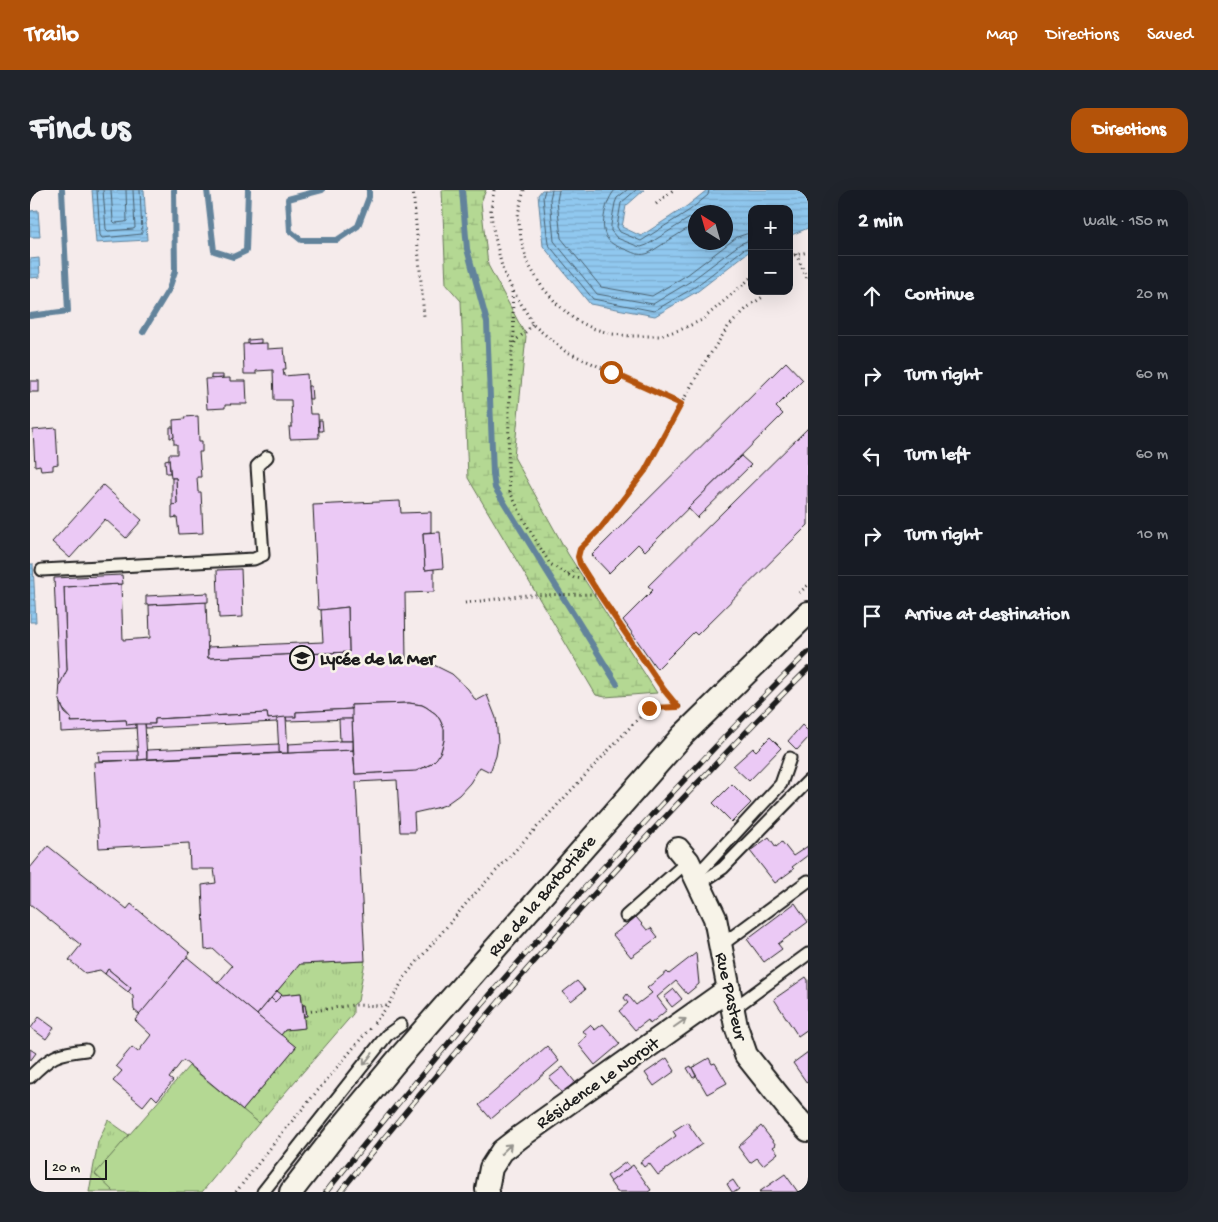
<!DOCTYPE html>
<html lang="en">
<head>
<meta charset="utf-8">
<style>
	:root { --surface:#171b24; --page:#20242c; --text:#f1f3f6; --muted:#9ea1a6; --line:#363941; --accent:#b45309 }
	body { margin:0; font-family:"Gochi Hand",sans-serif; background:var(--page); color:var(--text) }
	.controls { position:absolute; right:15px; top:15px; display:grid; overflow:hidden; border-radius:10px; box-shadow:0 5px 20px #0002 }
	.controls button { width:45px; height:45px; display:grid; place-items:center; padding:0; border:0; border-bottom:1px solid var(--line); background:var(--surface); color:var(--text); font:25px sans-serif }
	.compass { position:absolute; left:658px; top:15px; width:45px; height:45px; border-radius:50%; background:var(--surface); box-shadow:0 5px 20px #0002; rotate:323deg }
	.scale { position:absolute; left:15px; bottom:12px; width:62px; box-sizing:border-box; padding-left:5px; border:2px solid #1c1c1c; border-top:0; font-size:14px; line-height:18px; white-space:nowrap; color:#1c1c1c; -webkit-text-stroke:4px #f7f3e8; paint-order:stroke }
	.stop { position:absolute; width:15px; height:15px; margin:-11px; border:4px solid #b45309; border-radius:50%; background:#fff }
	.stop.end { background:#b45309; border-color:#fff; box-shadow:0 1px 5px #0008 }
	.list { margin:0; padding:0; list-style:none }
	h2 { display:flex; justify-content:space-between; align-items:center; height:65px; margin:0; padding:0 20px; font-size:21px }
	h2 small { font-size:16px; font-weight:400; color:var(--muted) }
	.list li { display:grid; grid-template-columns:32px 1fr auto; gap:15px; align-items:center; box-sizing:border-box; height:80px; padding:0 20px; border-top:1px solid var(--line) }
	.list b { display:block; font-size:19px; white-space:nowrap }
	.list em { font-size:16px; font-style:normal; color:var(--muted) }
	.icon { flex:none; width:28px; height:28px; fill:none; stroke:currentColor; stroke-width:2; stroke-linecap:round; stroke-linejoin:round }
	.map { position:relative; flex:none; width:778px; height:1002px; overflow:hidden; border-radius:15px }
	header { display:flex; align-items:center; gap:30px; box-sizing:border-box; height:70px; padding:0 25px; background:var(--accent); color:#fff }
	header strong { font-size:24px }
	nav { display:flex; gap:28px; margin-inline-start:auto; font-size:18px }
	.intro { display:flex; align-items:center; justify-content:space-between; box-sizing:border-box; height:120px; padding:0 30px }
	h1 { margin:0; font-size:35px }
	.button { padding:12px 22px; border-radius:15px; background:var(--accent); color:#fff; font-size:18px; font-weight:700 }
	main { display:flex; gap:30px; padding:0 30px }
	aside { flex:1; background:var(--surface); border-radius:15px; box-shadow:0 5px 20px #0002 }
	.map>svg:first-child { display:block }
	.grass { fill:url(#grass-tufts); stroke:#687a58 }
	.wetland { fill:url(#wetland-marsh); stroke:#687a58 }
	.park { fill:#b4d893; stroke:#687a58 }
	.water { fill:url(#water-rules); stroke:#62839b; fill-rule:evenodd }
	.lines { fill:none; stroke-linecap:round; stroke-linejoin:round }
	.shore { stroke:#4a6170; stroke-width:1 }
	.stream { stroke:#62839b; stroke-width:6 }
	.building { fill:#ebc9f5; stroke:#1c1c1c }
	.service-casing { stroke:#1c1c1c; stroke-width:15 }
	.minor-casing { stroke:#1c1c1c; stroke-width:26 }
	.path { stroke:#1c1c1c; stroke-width:3; stroke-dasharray:1 4; stroke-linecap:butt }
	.service { stroke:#f7f3e8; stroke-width:11 }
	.minor { stroke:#f7f3e8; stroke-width:22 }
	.rail-casing { stroke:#1c1c1c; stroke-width:5.5 }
	.rail { stroke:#f7f3e8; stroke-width:4; stroke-dasharray:11; stroke-linecap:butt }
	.oneway { stroke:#94928c }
	.route { stroke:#b45309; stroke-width:6 }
	.labels { text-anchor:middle; stroke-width:5; stroke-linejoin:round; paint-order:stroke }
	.poi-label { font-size:18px; font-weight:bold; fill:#1c1c1c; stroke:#f7f3e8; text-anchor:start }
	.street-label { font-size:18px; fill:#1c1c1c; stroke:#f7f3e8 }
</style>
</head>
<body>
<header>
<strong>Trailo</strong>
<nav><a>Map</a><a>Directions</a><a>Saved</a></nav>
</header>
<div class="intro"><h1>Find us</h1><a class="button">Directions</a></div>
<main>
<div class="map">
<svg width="778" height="1002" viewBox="0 0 778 1002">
	<defs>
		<pattern id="grass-tufts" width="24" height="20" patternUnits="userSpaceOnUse" patternTransform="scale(1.25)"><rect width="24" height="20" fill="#b4d893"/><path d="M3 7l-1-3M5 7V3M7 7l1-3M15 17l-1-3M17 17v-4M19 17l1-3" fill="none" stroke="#9ab97e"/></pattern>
		<pattern id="wetland-marsh" width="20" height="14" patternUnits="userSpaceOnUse" patternTransform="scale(1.25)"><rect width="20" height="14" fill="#b4d893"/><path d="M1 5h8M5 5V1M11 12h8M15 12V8" fill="none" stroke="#9ab97e"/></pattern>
		<pattern id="water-rules" width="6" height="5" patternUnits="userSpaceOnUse" patternTransform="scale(1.25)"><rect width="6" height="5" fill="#90c8ef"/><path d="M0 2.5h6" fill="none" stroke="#7cabcc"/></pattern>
	</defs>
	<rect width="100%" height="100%" fill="#f5ebeb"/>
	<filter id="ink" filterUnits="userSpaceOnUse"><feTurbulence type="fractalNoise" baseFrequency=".02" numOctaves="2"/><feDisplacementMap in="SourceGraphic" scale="10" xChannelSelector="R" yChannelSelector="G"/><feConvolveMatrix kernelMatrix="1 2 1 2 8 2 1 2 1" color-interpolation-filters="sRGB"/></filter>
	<g filter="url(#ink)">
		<!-- grass -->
		<g class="grass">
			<polygon points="335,771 328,811 323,815 323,824 229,933 213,920 266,857 251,845 255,840 274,838 274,826 277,826 275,815 273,815 271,803 252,805 247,801 270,774"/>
			<polygon points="78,930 99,945 66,984 84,1002 59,1002 68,952"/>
		</g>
		<!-- wetland -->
		<polygon class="wetland" points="412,0 456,0 451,12 458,75 496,146 484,267 538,364 627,503 575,507 566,505 438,288 431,111 416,94"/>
		<!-- park -->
		<polygon class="park" points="159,876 229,933 172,1002 84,1002 65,984"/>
		<!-- water -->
		<g class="water">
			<polygon points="62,0 114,0 117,50 66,53"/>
			<path d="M512 0H614L596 16 592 37 611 46 657 16 677 0H778V38L759 46V19H722V61L717 63 668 101 625 126 560 114 513 56 508 5ZM696 22V52H666V22Z"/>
			<polygon points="8,20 10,47 0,47 0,21"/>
			<polygon points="9,68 10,87 0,88 0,69"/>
			<polygon points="0,374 3,374 6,432 0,432"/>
		</g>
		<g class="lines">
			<!-- shore -->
			<g class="shore">
				<polyline points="67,0 70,45 72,48 112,44 110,0"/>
				<polyline points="73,0 76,39 78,41 103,39 105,38 103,0"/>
				<polyline points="81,0 83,31 85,33 95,32 97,31 96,0"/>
				<polyline points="515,0 513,7 518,54 563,109 624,121 665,97 714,59 722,57"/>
				<polyline points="522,0 520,9 524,51 567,104 623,114 661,91 710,54 717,51 722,51"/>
				<polyline points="529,0 527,11 531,48 571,97 622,106 657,85 707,47 716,44 722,43"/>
				<path d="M585 0C576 9 569 37 577 48 581 55 589 57 597 60 605 64 611 66 619 63L666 33"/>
				<polyline points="597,0 587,8 585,13 581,35 581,41 587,48 607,56 611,57 617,55 666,24"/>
				<polyline points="606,0 591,13 587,37 590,42 611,51 660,20 678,5 679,0"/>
			</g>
			<!-- stream -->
			<g class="stream">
				<polyline points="177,0 184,61 203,67 216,61 218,0"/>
				<polyline points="292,0 258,9 260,41 271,50 307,50 328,36 339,7 339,0"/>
				<polyline points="432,0 437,59 457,132 463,284 465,298 587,494"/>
				<polyline points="0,126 38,121 32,0"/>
				<polyline points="113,142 139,99 145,81 144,0"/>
			</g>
		</g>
		<!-- building -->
		<g class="building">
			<polygon points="231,149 231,153 218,154 218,150"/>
			<polygon points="237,153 237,159 254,158 256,179 253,179 254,186 277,184 280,224 288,224 289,248 260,249 259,237 262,237 261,210 244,210 243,180 226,181 226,184 214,184 213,154"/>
			<polygon points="756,172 773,190 746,217 753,224 615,361 608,354 579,383 562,365"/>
			<polygon points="181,185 193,185 193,188 181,189"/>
			<polygon points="200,188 200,191 216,191 217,214 200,214 201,215 195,215 195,218 177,219 175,189"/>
			<rect x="0" y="191" width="9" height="11"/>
			<polygon points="278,196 281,196 282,209 279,209"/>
			<polygon points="168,226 169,251 172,251 172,262 169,262 171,287 167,287 168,302 171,302 173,343 149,344 147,327 142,328 142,315 147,314 146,288 141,288 139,269 139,264 147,264 147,254 144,254 143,230 155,229 154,227"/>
			<polygon points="289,230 292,230 293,241 289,241"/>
			<polygon points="140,237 143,237 144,247 140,248"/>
			<polygon points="26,238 28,274 23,275 23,280 11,281 10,275 5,276 3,240"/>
			<polygon points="778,238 778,335 667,445 664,442 627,479 593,430 623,400 618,396"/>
			<polygon points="711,266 721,275 667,328 658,318"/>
			<polygon points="139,269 140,283 136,283 135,270"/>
			<polygon points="142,288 146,288 147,314 142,315"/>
			<polygon points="73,295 112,330 96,348 75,329 40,368 22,352"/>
			<polygon points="370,311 371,323 401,322 401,342 393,343 395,380 404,379 404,402 375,403 376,471 392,472 402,474 422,484 438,499 446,511 457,505 466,528 468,553 466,566 460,582 450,577 440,593 429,605 415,615 406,618 384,623 385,642 370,642 367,590 326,592 335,771 270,774 227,825 188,793 202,776 183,759 175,760 172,695 186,693 184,679 160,679 159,653 69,658 64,572 323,560 325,584 382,581 396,577 401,574 411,561 414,550 414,539 410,530 406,524 396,517 392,515 379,513 321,515 322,519 266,522 266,527 238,529 237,523 125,529 125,534 97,535 96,530 40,532 41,528 33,519 29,507 30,492 37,480 34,397 91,394 93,450 120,448 119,415 176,412 178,468 319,462 318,417 291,420 288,419 283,315"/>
			<polygon points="410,342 413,378 395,380 393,343"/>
			<polygon points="211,379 213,427 189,428 187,380"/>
			<polygon points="92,385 93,394 91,394 34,397 37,480 29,496 24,388"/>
			<polygon points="178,403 178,412 116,415 116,406"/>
			<polygon points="318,417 319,462 178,468 178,457 293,452 291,420"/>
			<polygon points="30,513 35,523 41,528 40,532 96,530 97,535 106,534 106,538 31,542"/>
			<polygon points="379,513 392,515 396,517 406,524 410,530 414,539 414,550 411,561 407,568 401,574 386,581 325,584 321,515"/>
			<polygon points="322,519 322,529 257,531 256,527 266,527 266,522"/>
			<polygon points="237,523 238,529 247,528 247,532 116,538 115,534 125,534 125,529"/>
			<polygon points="256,527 258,563 249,563 247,528"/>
			<polygon points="309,529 322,529 323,551 310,551"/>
			<polygon points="106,534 115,534 117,569 108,570"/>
			<polygon points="772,535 778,541 778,548 767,560 758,551"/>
			<polygon points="740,547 751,558 719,591 703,576 723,558 726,561"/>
			<polygon points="310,551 323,551 323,560 258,563 258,554"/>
			<polygon points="249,554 249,563 117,569 117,560"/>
			<polygon points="108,561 108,570 69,571 68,562"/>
			<polygon points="702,594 721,613 702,632 683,613"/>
			<polygon points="739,647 746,657 752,652 763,666 778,656 778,665 762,677 764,679 745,693 720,661"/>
			<polygon points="18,656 97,719 101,714 160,763 110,825 104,820 103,806 98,802 101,798 78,779 75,784 70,780 55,783 39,770 51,755 0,714 0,678"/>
			<polygon points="765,713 778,732 748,754 752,759 734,772 717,749"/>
			<polygon points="606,727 617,740 621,738 628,747 601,767 583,745"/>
			<polygon points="666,763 669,794 657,804 646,791 627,807 637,820 620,834 618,830 605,840 589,821 598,813 594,808 597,804 606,815 622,803 617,798 637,782 639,784"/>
			<polygon points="157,767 266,857 213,920 153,870 139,888 143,891 127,910 122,905 113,916 83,891 92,881 86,876 102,857 108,862 121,845 105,830"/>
			<polygon points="78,779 101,798 98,802 75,784"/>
			<polygon points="776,787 778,790 778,839 768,846 744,809"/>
			<polygon points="547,791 555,800 541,811 533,802"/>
			<polygon points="644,799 652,809 642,817 634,807"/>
			<polygon points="247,801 252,805 245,812 241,808"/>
			<polygon points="271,803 275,838 255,840 251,845 227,825 241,808 245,812 252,805"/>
			<polygon points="273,815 275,815 277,826 274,826"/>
			<polygon points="9,827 24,838 16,849 1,838"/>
			<polygon points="573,834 590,854 565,875 548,854 557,846 553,841 560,835 565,840"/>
			<polygon points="517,856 529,871 461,929 449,915"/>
			<polygon points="0,859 6,863 0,871"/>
			<polygon points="778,862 778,893 777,893 763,873"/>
			<polygon points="637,868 645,881 624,896 615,883"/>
			<polygon points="679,868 682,874 685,873 697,893 677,904 662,878"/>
			<polygon points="661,876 666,886 663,888 657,878"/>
			<polygon points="533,877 545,892 532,903 519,888"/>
			<polygon points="657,932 672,954 628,985 619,973 614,977 610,972 646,946 643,941"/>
			<polygon points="731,936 746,955 743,957 748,963 733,975 727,968 720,973 708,957"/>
			<polygon points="596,972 600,977 581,992 577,986"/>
			<polygon points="603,975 621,1000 618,1002 587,1002 580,992"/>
			<polygon points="755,984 768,1002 729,1002"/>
			<polygon points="703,990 709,999 705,1002 702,1002 697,994"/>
		</g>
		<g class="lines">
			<defs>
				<g id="service">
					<polyline points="12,380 224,369 233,365 227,276 237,267"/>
					<polyline points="665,687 751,594 760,568"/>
					<polyline points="669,694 693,678 778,591"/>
					<polyline points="596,726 658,671"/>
					<polyline points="690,756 778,691"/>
					<polyline points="703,819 778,764"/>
					<path d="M0 887C21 866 27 863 56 860"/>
					<polyline points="233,1002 357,845 371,835"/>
				</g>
				<g id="minor">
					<polyline points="648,659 658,671 685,728 706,836 716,865 763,924 778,940"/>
					<polyline points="261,1002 306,944 369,868 653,545 778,423"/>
					<polyline points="458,1002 457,999 461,978 472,961 490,947 699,799"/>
				</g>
			</defs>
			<!-- service casing -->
			<use href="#service" class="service-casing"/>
			<!-- minor casing -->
			<use href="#minor" class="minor-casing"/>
			<!-- path -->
			<g class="path">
				<polyline points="383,0 394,126"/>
				<polyline points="464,0 461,20 462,32 464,43 473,81 482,99 499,127 502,134 535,161 651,214"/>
				<polyline points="494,0 488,24 491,49 497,72 512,97 528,115 544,129 562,138 582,144 601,146 630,146 652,139 672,130 722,87"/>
				<polyline points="626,14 643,0"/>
				<polyline points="766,64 778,91"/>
				<polyline points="759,66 778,62"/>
				<polyline points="482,102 484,142 482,155"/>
				<polyline points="502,134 498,140 486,150 482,159 479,222 478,284 480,302 495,332 520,374 544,388 559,389"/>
				<polyline points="538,384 546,379 550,374"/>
				<polyline points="769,403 778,395"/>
				<polyline points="435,413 497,405 569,404"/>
				<polyline points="648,516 634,500 550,374 548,367 550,359 570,339 615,281 651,214 675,172 698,137 718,117 734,106"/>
				<polyline points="276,822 323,815 358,816"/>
				<polyline points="344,833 358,816 376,785 440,709 603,534 619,518 648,517 651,516"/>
				<polyline points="206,1002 249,947 340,838"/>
			</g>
			<!-- service -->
			<use href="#service" class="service"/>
			<!-- minor -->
			<use href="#minor" class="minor"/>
			<defs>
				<g id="rail">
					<path d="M296 1002C395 878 498 758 606 642 662 581 719 520 778 462"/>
					<path d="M310 1002C428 856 551 714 681 579 713 545 745 511 778 479"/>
				</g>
			</defs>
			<!-- rail casing -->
			<use href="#rail" class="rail-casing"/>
			<!-- rail -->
			<use href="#rail" class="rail"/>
		</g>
		<!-- one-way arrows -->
		<defs><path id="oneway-shaft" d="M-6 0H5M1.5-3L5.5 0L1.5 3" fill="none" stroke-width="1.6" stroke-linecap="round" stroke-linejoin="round" transform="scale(1.25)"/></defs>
		<g class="oneway">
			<use href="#oneway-shaft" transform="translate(650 833) rotate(-35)"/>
			<use href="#oneway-shaft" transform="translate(338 869) rotate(128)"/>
			<use href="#oneway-shaft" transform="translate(476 959) rotate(-44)"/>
		</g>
	</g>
	<g class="lines" filter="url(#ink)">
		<!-- route -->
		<polyline class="route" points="581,182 651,214 615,281 570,339 550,359 548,367 550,374 569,404 634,500 648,517 619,518"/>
	</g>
	<!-- icons -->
	<defs>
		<symbol id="school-ring" viewBox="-11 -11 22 22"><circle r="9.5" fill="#f7f3e8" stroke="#1c1c1c" stroke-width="1.5"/><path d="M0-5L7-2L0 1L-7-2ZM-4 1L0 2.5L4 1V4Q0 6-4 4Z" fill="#1c1c1c"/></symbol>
	</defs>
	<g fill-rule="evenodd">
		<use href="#school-ring" x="258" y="454" width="28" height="28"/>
	</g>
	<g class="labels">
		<!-- poi labels -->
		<g class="poi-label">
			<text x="290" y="474">Lycée de la Mer</text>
		</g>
		<!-- street labels -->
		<g class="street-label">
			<text transform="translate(511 705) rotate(-49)" y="6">Rue de la Barbotière</text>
			<text transform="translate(702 806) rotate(77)" y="6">Rue Pasteur</text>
			<text transform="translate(567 892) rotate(-35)" y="6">Résidence Le Noroit</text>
		</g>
	</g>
</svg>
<div class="controls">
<button>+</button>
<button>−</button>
</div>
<svg class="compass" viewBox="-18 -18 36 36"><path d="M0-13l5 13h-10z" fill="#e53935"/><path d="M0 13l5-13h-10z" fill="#9ea1a6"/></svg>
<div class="scale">20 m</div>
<div class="stop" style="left:581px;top:182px"></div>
<div class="stop end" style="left:619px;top:518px"></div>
</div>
<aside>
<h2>2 min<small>Walk · 150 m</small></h2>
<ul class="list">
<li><svg class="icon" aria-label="ahead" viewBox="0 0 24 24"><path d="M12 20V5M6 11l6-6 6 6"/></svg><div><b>Continue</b></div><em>20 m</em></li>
<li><svg class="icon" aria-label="right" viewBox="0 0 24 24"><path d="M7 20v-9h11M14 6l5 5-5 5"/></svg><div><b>Turn right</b></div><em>60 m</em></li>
<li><svg class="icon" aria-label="left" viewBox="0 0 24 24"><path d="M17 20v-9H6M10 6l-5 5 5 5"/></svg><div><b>Turn left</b></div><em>60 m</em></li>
<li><svg class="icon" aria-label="right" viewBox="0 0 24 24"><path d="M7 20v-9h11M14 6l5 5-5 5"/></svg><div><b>Turn right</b></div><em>10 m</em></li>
<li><svg class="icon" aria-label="arrive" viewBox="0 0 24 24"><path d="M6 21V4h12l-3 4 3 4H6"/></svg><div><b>Arrive at destination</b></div></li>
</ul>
</aside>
</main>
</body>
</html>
